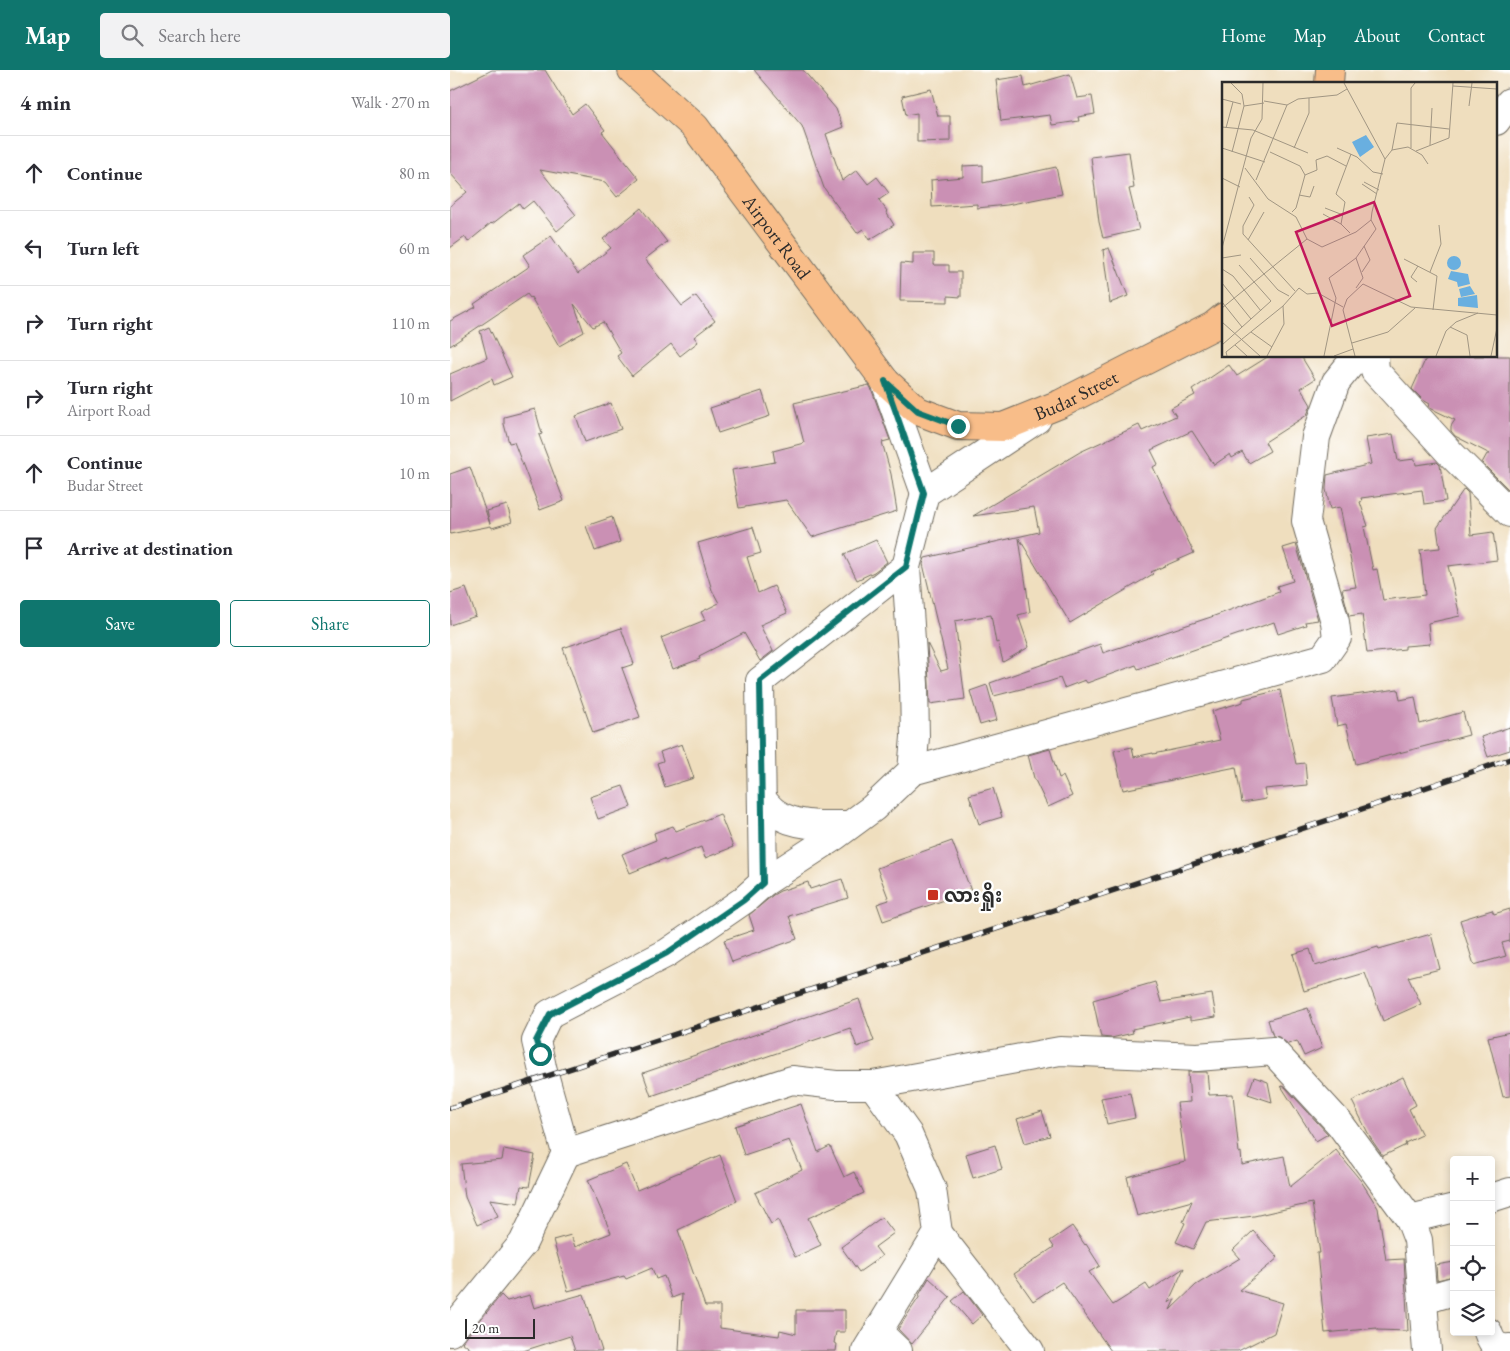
<!DOCTYPE html>
<html lang="en">
<head>
<meta charset="utf-8">
<style>
	:root { --surface:#fff; --page:#f2f2f3; --text:#2b2b33; --muted:#7c7c81; --line:#e1e1e2; --accent:#0f766e }
	body { margin:0; font-family:"EB Garamond","Noto Sans Myanmar",serif; background:var(--page); color:var(--text) }
	.controls { position:absolute; right:15px; bottom:15px; display:grid; overflow:hidden; border-radius:5px; box-shadow:0 2px 8px #0003 }
	.controls button { width:45px; height:45px; display:grid; place-items:center; padding:0; border:0; border-bottom:1px solid var(--line); background:var(--surface); color:var(--text); font:25px sans-serif }
	.scale { position:absolute; left:15px; bottom:12px; width:70px; box-sizing:border-box; padding-left:5px; border:2px solid #2b2b2b; border-top:0; font-size:14px; line-height:18px; white-space:nowrap; color:#2b2b2b; -webkit-text-stroke:4px #fff; paint-order:stroke }
	.stop { position:absolute; width:15px; height:15px; margin:-11px; border:4px solid #0f766e; border-radius:50%; background:#fff }
	.stop.end { background:#0f766e; border-color:#fff; box-shadow:0 1px 5px #0008 }
	.list { margin:0; padding:0; list-style:none }
	h2 { display:flex; justify-content:space-between; align-items:center; height:65px; margin:0; padding:0 20px; font-size:21px }
	h2 small { font-size:16px; font-weight:400; color:var(--muted) }
	.list li { display:grid; grid-template-columns:32px 1fr auto; gap:15px; align-items:center; box-sizing:border-box; height:75px; padding:0 20px; border-top:1px solid var(--line) }
	.list b { display:block; font-size:19px; white-space:nowrap }
	.list p { margin:0; font-size:16px; white-space:nowrap; color:var(--muted) }
	.list em { font-size:16px; font-style:normal; color:var(--muted) }
	.actions { display:flex; gap:10px; padding:15px 20px }
	.actions a { flex:1; padding:11px 0; border:1px solid var(--accent); border-radius:5px; text-align:center; font-size:18px; color:var(--accent) }
	.actions .main { background:var(--accent); color:#fff }
	.icon { flex:none; width:28px; height:28px; fill:none; stroke:currentColor; stroke-width:2; stroke-linecap:round; stroke-linejoin:round }
	.map { position:relative; flex:none; width:1060px; height:1281px; overflow:hidden }
	header { display:flex; align-items:center; gap:30px; box-sizing:border-box; height:70px; padding:0 25px; background:var(--accent); color:#fff }
	header strong { font-size:24px }
	nav { display:flex; gap:28px; margin-inline-start:auto; font-size:18px }
	.search { width:350px; height:45px; background:var(--page); display:flex; align-items:center; gap:12px; box-sizing:border-box; padding:0 18px; border-radius:5px; color:var(--muted); font-size:19px }
	main { display:flex }
	aside { flex:1; background:var(--surface) }
	.map>svg:first-child { display:block }
	.building { fill:#ca90b4 }
	.lines { fill:none; stroke-linecap:round; stroke-linejoin:round }
	.minor-casing { stroke:#706a5e; stroke-width:30 }
	.major-casing { stroke:#706a5e; stroke-width:30 }
	.minor { stroke:#fff; stroke-width:28 }
	.major { stroke:#f8bd89; stroke-width:28 }
	.rail-casing { stroke:#2b2b2b; stroke-width:5.5 }
	.rail { stroke:#fff; stroke-width:4; stroke-dasharray:11; stroke-linecap:butt }
	.route { stroke:#0f766e; stroke-width:6 }
	.poi-dot { fill:#c8321e; stroke:#fff; stroke-width:2 }
	.labels { text-anchor:middle; stroke-width:4.5; stroke-linejoin:round; paint-order:stroke }
	.street-label { font-size:19px; fill:#2b2b2b; stroke:#fff }
	.poi-label { font-size:19px; font-weight:bold; fill:#2b2b2b; stroke:#fff; text-anchor:start }
	.inset-road { fill:none; stroke:#a19683; stroke-width:1 }
	.view { fill:#c2185b; fill-opacity:0.15; stroke:#c2185b; stroke-width:2.5 }
	.inset-edge { fill:none; stroke:#2b2b2b; stroke-width:2.5 }
</style>
</head>
<body>
<header>
<strong>Map</strong>
<div class="search"><svg class="icon" aria-label="search" viewBox="0 0 24 24"><circle cx="10" cy="10" r="6"/><path d="M15 15l6 6"/></svg>Search here</div>
<nav><a>Home</a><a>Map</a><a>About</a><a>Contact</a></nav>
</header>
<main>
<aside>
<h2>4 min<small>Walk · 270 m</small></h2>
<ul class="list">
<li><svg class="icon" aria-label="ahead" viewBox="0 0 24 24"><path d="M12 20V5M6 11l6-6 6 6"/></svg><div><b>Continue</b></div><em>80 m</em></li>
<li><svg class="icon" aria-label="left" viewBox="0 0 24 24"><path d="M17 20v-9H6M10 6l-5 5 5 5"/></svg><div><b>Turn left</b></div><em>60 m</em></li>
<li><svg class="icon" aria-label="right" viewBox="0 0 24 24"><path d="M7 20v-9h11M14 6l5 5-5 5"/></svg><div><b>Turn right</b></div><em>110 m</em></li>
<li><svg class="icon" aria-label="right" viewBox="0 0 24 24"><path d="M7 20v-9h11M14 6l5 5-5 5"/></svg><div><b>Turn right</b><p>Airport Road</p></div><em>10 m</em></li>
<li><svg class="icon" aria-label="ahead" viewBox="0 0 24 24"><path d="M12 20V5M6 11l6-6 6 6"/></svg><div><b>Continue</b><p>Budar Street</p></div><em>10 m</em></li>
<li><svg class="icon" aria-label="arrive" viewBox="0 0 24 24"><path d="M6 21V4h12l-3 4 3 4H6"/></svg><div><b>Arrive at destination</b></div></li>
</ul>
<div class="actions"><a class="main">Save</a><a>Share</a></div>
</aside>
<div class="map">
<svg width="1060" height="1281" viewBox="0 0 1060 1281">
	<rect width="100%" height="100%" fill="#fff"/>
	<filter id="ink" filterUnits="userSpaceOnUse"><feTurbulence type="fractalNoise" baseFrequency=".02" numOctaves="2"/><feDisplacementMap in="SourceGraphic" scale="10" xChannelSelector="R" yChannelSelector="G"/><feConvolveMatrix kernelMatrix="1 2 1 2 8 2 1 2 1" color-interpolation-filters="sRGB"/></filter>
	<filter id="wash" filterUnits="userSpaceOnUse"><feTurbulence type="fractalNoise" baseFrequency=".0096" numOctaves="4" result="noise"/><feDisplacementMap in="SourceGraphic" scale="20" xChannelSelector="R" yChannelSelector="G"/><feGaussianBlur stdDeviation="1.12" result="paint"/><feColorMatrix in="noise" values="0 0 0 0 0 0 0 0 0 0 0 0 0 0 0 0 0 1.4 0 .05"/><feComposite in="paint" operator="in"/></filter>
	<g filter="url(#wash)">
		<rect width="100%" height="100%" fill="#efdebe"/>
		<g id="blocks">
			<!-- building -->
			<g class="building">
				<polygon points="42,0 95,0 122,44 135,34 155,60 152,62 189,109 167,127 155,112 90,100 126,145 107,161 83,131 73,139 69,133 42,154 41,153 18,172 15,167 0,178 0,136 17,122 0,103 0,21"/>
				<polygon points="304,0 353,0 386,39 393,57 376,64 392,111 407,100 418,114 427,107 439,123 429,130 437,141 436,142 444,155 419,170 413,159 407,163 374,118 352,56"/>
				<polygon points="620,4 627,28 642,26 645,44 628,47 629,51 602,55 600,45 551,51 546,10 573,6 575,17"/>
				<polygon points="481,19 488,46 500,46 500,71 467,72 467,43 456,45 452,26"/>
				<polygon points="679,82 684,118 679,119 689,160 653,168 649,152 641,87"/>
				<polygon points="533,95 533,113 606,97 612,124 557,135 527,138 527,134 482,137 481,110 513,107 513,96"/>
				<polygon points="191,138 217,172 195,189 232,236 246,226 265,251 244,267 248,272 230,286 221,274 182,306 167,286 171,283 153,252 143,257 124,234 134,262 109,276 81,227 80,228 77,224 0,276 0,251 26,237 24,234 80,196 73,185 101,166 128,204 161,178 153,169"/>
				<polygon points="659,178 678,226 660,233 653,180"/>
				<polygon points="463,183 484,183 484,195 499,195 499,202 511,202 511,227 498,226 498,232 450,231 451,193 463,194"/>
				<polygon points="39,257 62,307 44,315 42,309 0,331 0,304 37,288 30,261"/>
				<polygon points="819,286 851,286 865,309 851,318 861,335 857,345 815,372 820,381 799,393 792,382 782,388 780,384 764,395 742,361 701,380 708,394 703,397 744,483 701,502 703,504 620,553 569,468 580,542 568,545 579,577 553,592 548,572 546,573 541,545 505,551 515,629 480,634 477,573 491,601 498,599 473,494 475,488 589,462 584,437 523,446 630,382 689,355 692,361 726,346 721,338 745,325 742,320 779,295 787,306"/>
				<polygon points="977,286 1060,286 1060,421 1032,393 1037,384 1040,384 1005,366 1001,361 1001,356 1005,350 980,338 979,337 980,334 973,330 962,319"/>
				<polygon points="419,315 421,318 440,370 432,372 441,404 447,441 362,467 336,430 289,438 282,400 325,392 323,381 354,373 344,333"/>
				<polygon points="312,321 320,346 268,363 260,338"/>
				<polygon points="161,333 171,359 135,372 126,346"/>
				<polygon points="85,339 92,364 89,365 114,431 90,440 64,372 59,373 54,354 54,347"/>
				<polygon points="943,364 948,391 965,389 966,395 987,392 990,395 996,431 974,434 972,420 911,428 912,431 910,432 918,456 914,457 923,500 927,499 933,530 975,525 970,480 990,478 987,458 1014,419 1018,423 1021,465 1043,462 1047,490 998,496 1010,546 978,553 980,574 955,576 955,579 917,583 912,544 899,546 892,519 906,517 890,437 880,439 876,419 877,405 921,394 916,368"/>
				<polygon points="20,397 40,454 37,441 57,435 62,452 42,458 41,456 0,464 0,404"/>
				<polygon points="162,447 170,472 145,481 136,456"/>
				<polygon points="303,457 311,483 297,487 308,523 324,516 337,543 310,555 323,581 310,591 294,563 249,586 250,589 223,599 211,568 255,550 251,542 269,533 262,520 248,473"/>
				<polygon points="426,470 437,492 424,502 407,510 394,484"/>
				<polygon points="846,474 868,550 855,552 856,555 828,564 824,552 688,599 686,595 637,613 635,610 614,618 610,608 598,612 544,626 540,613 650,574 653,583 764,546 829,522 827,516 843,511 841,505 842,505 833,478"/>
				<polygon points="16,518 26,546 0,555 0,523"/>
				<polygon points="171,558 184,594 172,598 190,647 143,663 113,578"/>
				<polygon points="537,615 547,650 530,655 520,621"/>
				<polygon points="948,619 950,630 965,627 970,654 1013,642 1019,665 906,694 896,654 887,656 882,628"/>
				<polygon points="830,620 846,694 855,693 857,715 814,719 816,729 792,733 786,697 673,720 664,681 682,677 684,687 703,683 703,684 770,670 762,641 793,632 793,629"/>
				<polygon points="1060,657 1060,680 1038,687 1031,667"/>
				<polygon points="232,674 244,708 215,717 207,693 213,691 210,682"/>
				<polygon points="600,679 609,708 613,706 622,726 598,737 584,708 578,685"/>
				<polygon points="173,716 181,737 148,749 140,727"/>
				<polygon points="543,718 552,747 529,754 519,725"/>
				<polygon points="270,744 283,777 255,788 251,777 215,791 214,789 180,803 172,784 206,770 204,763 223,756 226,761"/>
				<polygon points="502,771 521,821 433,851 427,834 439,830 427,798"/>
				<polygon points="392,809 398,828 339,846 347,869 282,892 274,870 304,860 299,845 323,825 330,821 358,812 360,819"/>
				<polygon points="1060,839 1060,871 1052,873 1056,886 1024,895 1010,850 1042,840 1044,844"/>
				<polygon points="981,864 990,899 958,907 971,934 933,951 915,903 854,921 843,884 860,879 865,896 928,877 929,879"/>
				<polygon points="705,912 711,932 762,924 766,947 740,951 740,947 682,959 683,963 661,968 651,967 643,930"/>
				<polygon points="409,929 424,971 407,977 400,958 201,1026 193,1003"/>
				<polygon points="858,938 872,978 854,986 847,971 838,974 829,967 823,966 818,950"/>
				<polygon points="1060,962 1060,1026 1053,1027 1038,967"/>
				<polygon points="738,1002 757,1002 759,1025 783,1024 789,1083 791,1082 792,1095 834,1086 840,1117 886,1080 911,1111 928,1138 936,1190 954,1189 958,1261 927,1260 927,1258 875,1263 867,1183 870,1183 862,1133 804,1146 756,1152 743,1179 726,1172 735,1153 733,1152 742,1131 687,1146 677,1107 735,1092 727,1033 740,1032"/>
				<polygon points="804,1007 818,1012 822,1032 798,1024"/>
				<polygon points="953,1007 966,1035 959,1039 972,1065 955,1073 956,1075 933,1086 921,1069 902,1031"/>
				<polygon points="831,1016 835,1017 878,1064 866,1071"/>
				<polygon points="680,1023 685,1048 657,1054 651,1028"/>
				<polygon points="351,1034 368,1082 380,1076 394,1107 404,1102 414,1123 358,1148 371,1175 345,1187 328,1150 321,1154 305,1123 352,1100 339,1070 294,1085 285,1056"/>
				<polygon points="592,1041 600,1066 575,1073 567,1049"/>
				<polygon points="545,1075 552,1099 523,1108 516,1084"/>
				<polygon points="54,1079 85,1085 79,1117 71,1116 68,1133 40,1129 48,1146 27,1155 15,1127 11,1094 52,1090"/>
				<polygon points="270,1085 287,1131 228,1160 255,1236 270,1236 270,1258 329,1266 330,1260 346,1264 346,1240 395,1240 395,1262 386,1262 384,1273 387,1274 386,1281 229,1281 232,1224 222,1228 214,1206 206,1209 202,1198 176,1209 174,1206 118,1221 103,1170 121,1165 125,1177 161,1163 138,1110 176,1094 187,1120"/>
				<polygon points="432,1147 444,1163 425,1177 432,1186 409,1202 391,1177"/>
				<polygon points="622,1156 635,1175 636,1174 650,1196 639,1202 663,1235 696,1214 700,1220 734,1198 718,1233 725,1229 720,1240 746,1215 790,1188 783,1180 803,1161 828,1188 789,1220 833,1233 824,1263 788,1281 661,1281 612,1212 583,1231 564,1204 604,1177 600,1171"/>
				<polygon points="1004,1192 1004,1206 987,1210 986,1195"/>
				<polygon points="479,1208 500,1227 462,1274 448,1259 470,1226 469,1225"/>
				<polygon points="514,1221 532,1245 522,1254 502,1231"/>
				<polygon points="134,1224 152,1281 125,1281 120,1266 73,1281 23,1281 12,1272 51,1225 57,1231 80,1225 84,1238"/>
			</g>
		</g>
	</g>
	<g filter="url(#ink)">
		<use href="#blocks" fill-opacity="0" stroke="#706a5e" stroke-width="1"/>
		<g class="lines">
			<defs>
				<g id="minor">
					<polyline points="1046,51 1060,32"/>
					<polyline points="924,286 925,301 999,382 1060,443"/>
					<polyline points="435,311 475,423"/>
					<polyline points="462,701 873,588 887,568 885,552 856,451 866,367 886,312 907,286"/>
					<path d="M312 729C316 734 321 740 326 743 345 757 377 755 399 755"/>
					<polyline points="313,813 310,611 456,497"/>
					<polyline points="116,1083 342,1010 386,1015 423,1015 610,981 747,987 823,981 890,1054 960,1149 968,1170 977,1281"/>
					<polyline points="1041,1128 1060,1122"/>
					<polyline points="960,1149 1004,1138"/>
					<polyline points="488,1163 580,1281"/>
					<polyline points="973,1230 1004,1221"/>
					<polyline points="0,1262 73,1173 116,1083 92,997 86,971 99,944 217,883 294,830 313,813 385,766 423,738 462,701 465,667 464,614 456,497 475,423 587,349"/>
					<polyline points="428,1262 448,1281"/>
					<path d="M1038 1262C1042 1274 1047 1279 1060 1278"/>
					<polyline points="416,1281 488,1163 482,1119 458,1064 423,1015"/>
				</g>
				<g id="major">
					<path id="s1" d="M182 0 245 57 435 311 468 341 508 356 553 357 610 334 763 256 774 247"/>
					<polyline points="879,14 880,0"/>
				</g>
			</defs>
			<!-- minor casing -->
			<use href="#minor" class="minor-casing"/>
			<!-- major casing -->
			<use href="#major" class="major-casing"/>
			<!-- minor -->
			<use href="#minor" class="minor"/>
			<!-- major -->
			<use href="#major" class="major"/>
			<defs>
				<polyline id="rail" points="0,1038 924,735 1060,689"/>
			</defs>
			<!-- rail casing -->
			<use href="#rail" class="rail-casing"/>
			<!-- rail -->
			<use href="#rail" class="rail"/>
		</g>
	</g>
	<g class="lines" filter="url(#ink)">
		<!-- route -->
		<polyline class="route" points="90,984 86,971 100,944 217,883 294,830 313,813 310,611 456,497 474,423 435,311 468,341 508,356"/>
	</g>
	<!-- markers -->
	<rect class="poi-dot" x="477" y="819" width="12" height="12" rx="2.5"/>
	<g class="labels">
		<!-- street labels -->
		<g class="street-label">
			<text dy="7" stroke="none"><textPath href="#s1" startOffset="222">Airport Road</textPath></text>
			<text dy="7" stroke="none"><textPath href="#s1" startOffset="614">Budar Street</textPath></text>
		</g>
		<!-- poi labels -->
		<g class="poi-label">
			<text x="494" y="832">လားရှိုး</text>
		</g>
	</g>
	<!-- overview -->
	<g transform="translate(772 12)">
		<rect width="275" height="275" fill="#efdebe"/>
		<path d="M144 53 152 65 138 75 130 60ZM225 181a7 7 0 1 1 14 0a7 7 0 1 1-14 0ZM229 189 246 192 248 202 236 205 235 200 226 197ZM248 204 253 212 239 215 237 207ZM255 213 256 226 236 224V216Z" fill="#69afe0"/>
		<path class="inset-road" d="M9 1 20 12 22 24 10 70M122 1 163 77 150 130 149 138 154 147 134 176 141 196 134 206M231 4 275 7M0 17 19 22M42 19 65 23M22 24 42 21M247 24 250 1M0 45 31 48 86 71M4 46 11 20M208 63 210 26M0 66 43 80M72 66 87 31V16M115 66 135 75 151 90 161 92M189 66V6L193 1M170 68 175 41 227 47M194 69 227 56 231 1M48 70 78 84 83 93M163 77 170 68 186 65 200 73 206 82M23 86 46 117 74 135 85 157 100 165 134 150 149 138M0 96 18 105M34 98 65 23 76 17 115 13 125 7M142 100 157 108M140 102 155 112M77 113 88 115 92 104M27 115 32 123 21 144V152L73 209M103 126 121 133M70 130 74 126 83 93 95 88 94 78 105 74 124 84M101 132 119 142M128 151 119 142 123 120 114 112 129 72M26 158 42 130M0 166 29 56 40 37 41 1M0 176 19 173M28 176 56 208 67 214M182 177 215 194 211 228M0 187 11 194 39 229M140 190 148 178 142 164M208 190 219 162 217 143M195 200 189 195 196 184M0 201 29 237M0 220 20 245M0 226 85 157M0 240 38 274M228 245 245 253 248 274M29 250 50 265M130 261 166 250 193 226M0 263 49 219 17 183M13 263 25 274M5 274 4 270 61 224M45 274 62 242 61 224 77 206 85 212 96 211 121 225M102 274 114 216 107 196 134 176M112 274 131 267M133 274 121 228 125 217 141 202 189 225 275 233M214 274 224 249 234 240 256 231M269 274 275 246"/>
		<path class="view" d="M152 120 188 214 110 244 74 150Z"/>
		<rect width="275" height="275" class="inset-edge"/>
	</g>
</svg>
<div class="controls">
<button>+</button>
<button>−</button>
<button><svg class="icon" aria-label="locate" viewBox="0 0 24 24"><circle cx="12" cy="12" r="6"/><path d="M12 2v4M12 18v4M2 12h4M18 12h4"/></svg></button>
<button><svg class="icon" aria-label="layers" viewBox="0 0 24 24"><path d="M12 4l9 5-9 5-9-5zM3 14l9 5 9-5"/></svg></button>
</div>
<div class="scale">20 m</div>
<div class="stop" style="left:90px;top:984px"></div>
<div class="stop end" style="left:508px;top:356px"></div>
</div>
</main>
</body>
</html>
